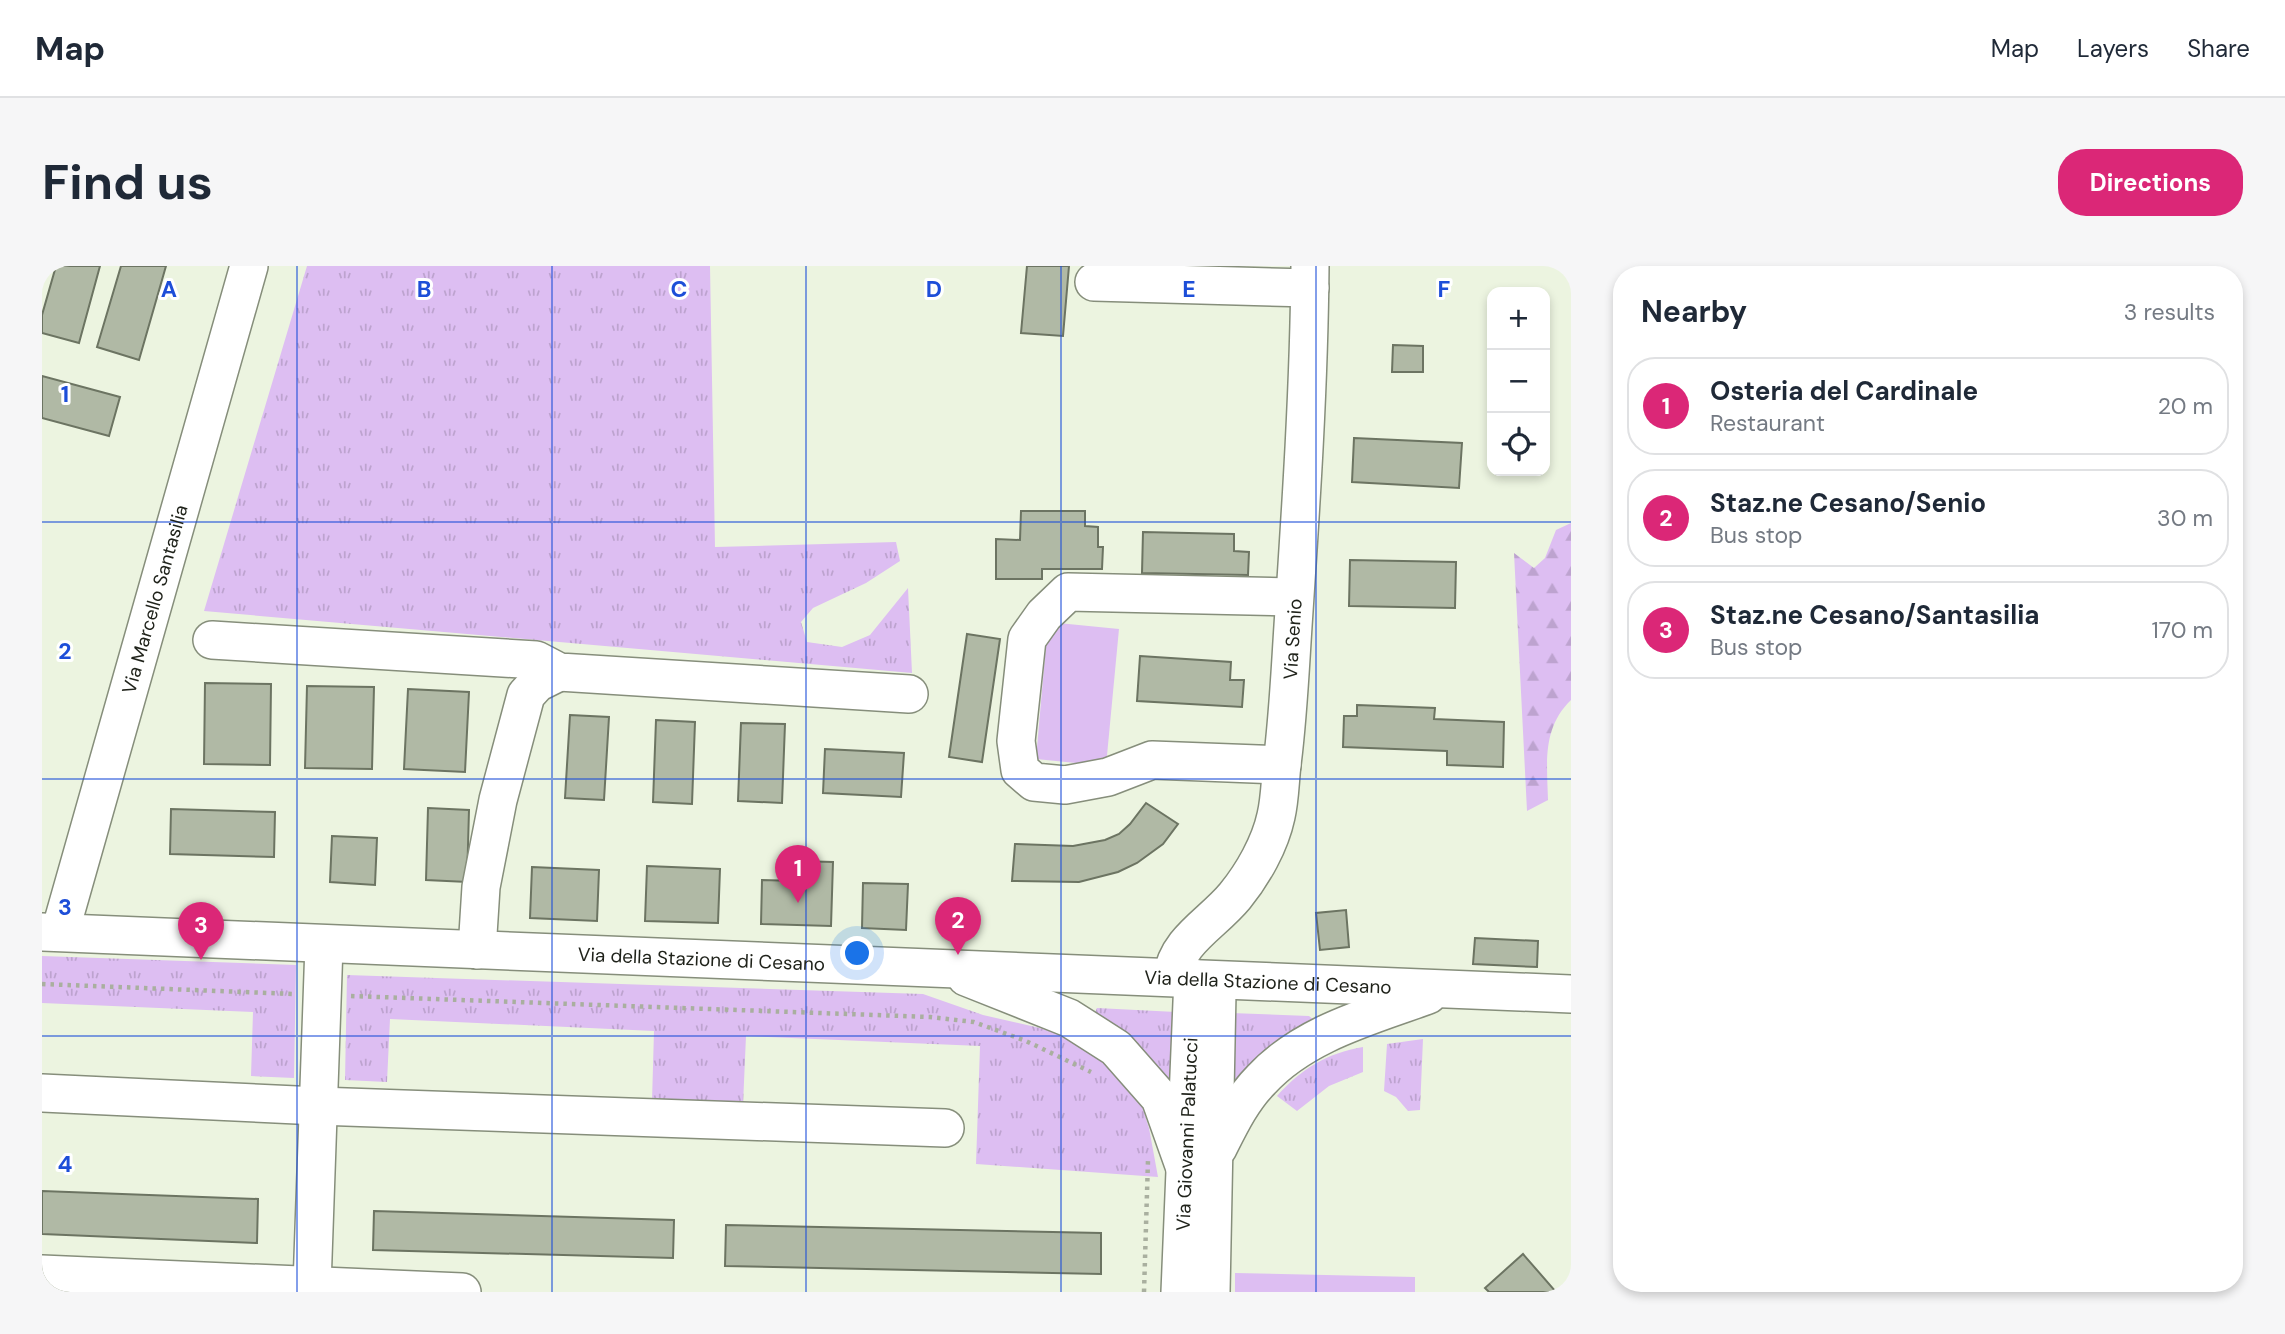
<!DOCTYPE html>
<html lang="en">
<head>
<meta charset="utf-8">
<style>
	:root { --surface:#fff; --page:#f6f6f7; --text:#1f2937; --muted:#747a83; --line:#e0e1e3; --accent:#db2777 }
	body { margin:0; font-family:"DM Sans",sans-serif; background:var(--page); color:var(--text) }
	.controls { position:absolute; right:21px; top:21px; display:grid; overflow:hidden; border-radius:14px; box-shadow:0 4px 10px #0003 }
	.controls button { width:63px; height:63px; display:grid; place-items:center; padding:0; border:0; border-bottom:2px solid var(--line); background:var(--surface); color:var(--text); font:35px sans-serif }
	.you { position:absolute; left:816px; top:688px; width:24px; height:24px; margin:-18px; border:5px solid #fff; border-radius:50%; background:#1a73e8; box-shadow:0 0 0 10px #1a73e833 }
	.badge { display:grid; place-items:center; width:46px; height:46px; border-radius:50%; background:var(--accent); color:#fff; font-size:23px; font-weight:700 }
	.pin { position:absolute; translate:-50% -58px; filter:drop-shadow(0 2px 4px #0008) }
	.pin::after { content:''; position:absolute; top:37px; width:24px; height:21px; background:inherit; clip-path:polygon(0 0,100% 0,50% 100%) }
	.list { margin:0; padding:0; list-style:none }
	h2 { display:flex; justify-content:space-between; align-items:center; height:91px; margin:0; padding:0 28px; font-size:30px }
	h2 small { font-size:23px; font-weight:400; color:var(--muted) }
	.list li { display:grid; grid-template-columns:46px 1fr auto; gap:21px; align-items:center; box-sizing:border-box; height:98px; margin:0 14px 14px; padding:0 14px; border:2px solid var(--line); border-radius:28px }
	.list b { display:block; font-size:26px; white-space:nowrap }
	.list p { margin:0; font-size:23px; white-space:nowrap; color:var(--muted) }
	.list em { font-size:23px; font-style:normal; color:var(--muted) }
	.icon { flex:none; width:38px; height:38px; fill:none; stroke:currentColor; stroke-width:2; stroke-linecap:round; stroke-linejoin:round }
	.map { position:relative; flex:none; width:1529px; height:1026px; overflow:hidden; border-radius:28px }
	header { display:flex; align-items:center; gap:42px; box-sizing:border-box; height:98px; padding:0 35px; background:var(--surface); border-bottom:2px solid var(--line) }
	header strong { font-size:33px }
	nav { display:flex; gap:38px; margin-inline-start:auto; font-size:24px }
	.intro { display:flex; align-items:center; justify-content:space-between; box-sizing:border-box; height:168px; padding:0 42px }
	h1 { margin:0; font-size:49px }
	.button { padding:18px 32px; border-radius:28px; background:var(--accent); color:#fff; font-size:24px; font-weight:700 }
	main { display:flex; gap:42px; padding:0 42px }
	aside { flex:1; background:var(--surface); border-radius:28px; box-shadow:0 4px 10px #0003 }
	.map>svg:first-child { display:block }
	.grass { fill:url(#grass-tufts) }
	.forest { fill:url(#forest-firs) }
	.park { fill:#ddbef2 }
	.building { fill:#b0b9a5; stroke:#6c7462; stroke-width:2 }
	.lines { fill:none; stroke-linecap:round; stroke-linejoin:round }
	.minor-casing { stroke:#868e7b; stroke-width:40 }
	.path { stroke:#a9af9f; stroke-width:4.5; stroke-dasharray:3.5 5; stroke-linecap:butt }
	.minor { stroke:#fff; stroke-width:37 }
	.grid { fill:none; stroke:#1d4ed8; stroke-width:2; stroke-opacity:0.55 }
	.labels { text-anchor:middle; stroke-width:6; stroke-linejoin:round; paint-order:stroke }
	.street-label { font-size:19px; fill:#1f221a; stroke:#fff }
	.grid-label { font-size:23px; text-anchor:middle; font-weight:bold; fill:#1d4ed8; stroke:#fff; stroke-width:6; stroke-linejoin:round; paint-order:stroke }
</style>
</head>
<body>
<header>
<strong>Map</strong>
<nav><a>Map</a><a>Layers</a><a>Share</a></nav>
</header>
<div class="intro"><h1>Find us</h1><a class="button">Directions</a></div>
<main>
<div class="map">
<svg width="1529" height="1026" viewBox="0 0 1529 1026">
	<defs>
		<pattern id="grass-tufts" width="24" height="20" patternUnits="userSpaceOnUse" patternTransform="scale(1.75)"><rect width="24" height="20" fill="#ddbef2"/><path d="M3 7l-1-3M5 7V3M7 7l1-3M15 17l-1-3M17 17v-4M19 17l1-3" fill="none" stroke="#bda3cf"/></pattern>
		<pattern id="forest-firs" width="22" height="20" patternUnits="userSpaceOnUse" patternTransform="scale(1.75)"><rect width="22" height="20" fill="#ddbef2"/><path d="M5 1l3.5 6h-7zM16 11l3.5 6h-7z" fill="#bda3cf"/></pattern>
	</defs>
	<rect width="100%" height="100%" fill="#ecf4e0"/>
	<!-- grass -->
	<g class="grass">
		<polygon points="265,0 668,0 673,281 854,276 858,295 824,317 771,342 759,356 765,376 800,381 828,369 866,322 870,407 162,345"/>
		<polygon points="0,690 254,699 252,812 209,810 211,746 0,737"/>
		<polygon points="305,709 881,728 941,749 998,762 1027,772 1056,787 1098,834 1107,862 1116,911 934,898 938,780 704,770 701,839 610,835 612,765 348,753 345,816 303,814"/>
		<polygon points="1055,742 1134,746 1138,827 1052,749"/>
		<polygon points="1189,747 1267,750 1272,754 1190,832"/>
		<polygon points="1381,773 1378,844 1366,845 1354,831 1342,825 1345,778"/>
		<path d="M1321 781V806L1287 820 1255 845 1235 830C1259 803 1285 787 1321 781Z"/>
	</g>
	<!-- forest -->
	<path class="forest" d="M1529 257V434C1500 462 1505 497 1506 534L1485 545 1472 287 1492 302 1503 292 1514 264Z"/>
	<!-- park -->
	<g class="park">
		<polygon points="1006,356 1077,363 1064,500 994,493"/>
		<polygon points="1193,1007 1373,1011 1373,1026 1193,1026"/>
	</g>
	<!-- building -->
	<g class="building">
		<polygon points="14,0 58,0 37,77 0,67 0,49"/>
		<polygon points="79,0 124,0 97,94 55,81"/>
		<polygon points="985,0 1027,0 1021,70 979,67"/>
		<polygon points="1351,79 1381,80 1381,106 1350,106"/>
		<polygon points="0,110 78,131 67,170 0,152"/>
		<polygon points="1312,172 1420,177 1417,222 1310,216"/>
		<polygon points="979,245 1043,245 1043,260 1056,261 1056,281 1061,281 1060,303 1000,303 1000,313 954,313 954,273 978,274"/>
		<polygon points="1101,266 1192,268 1192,285 1207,286 1206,309 1100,307"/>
		<polygon points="1308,294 1414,296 1413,342 1307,340"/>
		<polygon points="925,368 958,373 940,496 907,491"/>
		<polygon points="1098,390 1189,396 1188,414 1202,414 1200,441 1095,435"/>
		<polygon points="163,417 229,418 228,499 162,498"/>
		<polygon points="265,420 332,421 330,503 263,502"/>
		<polygon points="366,423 427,426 423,506 362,503"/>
		<polygon points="1315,439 1393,442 1392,453 1462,456 1461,501 1405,499 1405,485 1301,481 1302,450 1315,450"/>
		<polygon points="528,449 567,451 562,534 523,532"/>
		<polygon points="614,454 653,456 650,538 611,536"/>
		<polygon points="699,457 743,458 740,537 696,535"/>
		<polygon points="783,483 862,487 859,531 781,527"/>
		<polygon points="1104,537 1136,558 1121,578 1095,597 1076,606 1037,616 970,615 973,578 1031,580 1063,574 1077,568 1088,558"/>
		<polygon points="386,542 427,544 425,616 384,614"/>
		<polygon points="129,543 233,546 232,591 128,588"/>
		<polygon points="290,570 335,572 333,619 288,616"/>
		<polygon points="755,595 791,596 789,660 719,658 720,614 754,615"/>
		<polygon points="605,600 678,603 676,657 603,655"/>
		<polygon points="490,601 557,604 555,655 488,652"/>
		<polygon points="821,617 866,618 864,664 820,662"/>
		<polygon points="1304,644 1307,681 1278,684 1274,647"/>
		<polygon points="1433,672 1496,675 1495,701 1431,698"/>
		<polygon points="0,925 216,933 215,977 0,968"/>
		<polygon points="332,945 632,954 631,992 331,984"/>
		<polygon points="684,959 1059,967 1059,1008 683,1000"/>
		<polygon points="1481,988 1514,1026 1447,1026 1443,1022"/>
	</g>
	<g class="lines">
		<defs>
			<g id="minor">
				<polyline points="1052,16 1268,22"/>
				<polyline points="170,374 494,394 517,406 867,428"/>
				<polyline points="1240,499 1110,494 1066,511 1023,519 992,516 978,504 974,475 985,373 1002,349 1026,326 1252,331"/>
				<path id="s1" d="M0 666 1529 728"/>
				<path id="s2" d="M18 666 207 0"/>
				<polyline points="435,684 439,621 456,534 484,429 495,417 517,406"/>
				<polyline points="924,711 1027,752 1074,782 1118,832 1144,905"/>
				<path id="s3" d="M1130 711C1135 674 1170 658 1193 630 1211 608 1228 578 1234 550 1238 533 1238 515 1240 498 1246 452 1248 406 1251 360 1259 240 1267 120 1268 0"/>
				<polyline points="0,827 276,840 903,862"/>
				<path d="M1176 882C1188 858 1200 833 1219 814 1262 767 1329 750 1386 729"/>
				<polyline points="0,1008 420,1026"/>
				<polyline points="270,1020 282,679"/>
				<path id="s4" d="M1138 1026 1151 712"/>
				<polyline points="1169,1026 1175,726"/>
			</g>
		</defs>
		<!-- minor casing -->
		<use href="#minor" class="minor-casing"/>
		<!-- path -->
		<g class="path">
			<polyline points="0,718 252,728"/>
			<polyline points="309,730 888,751 932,756 984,775 1049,806"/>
			<polyline points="1102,1026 1106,894"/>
		</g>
		<!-- minor -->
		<use href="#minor" class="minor"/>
	</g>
	<!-- grid -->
	<path class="grid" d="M255 0V1026M510 0V1026M764 0V1026M1019 0V1026M1274 0V1026M0 256H1529M0 513H1529M0 770H1529"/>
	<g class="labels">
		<!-- street labels -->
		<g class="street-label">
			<text dy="7" stroke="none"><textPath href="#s2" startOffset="346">Via Marcello Santasilia</textPath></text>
			<text dy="7" stroke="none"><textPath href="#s3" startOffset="373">Via Senio</textPath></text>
			<text dy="7" stroke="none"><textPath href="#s1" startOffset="660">Via della Stazione di Cesano</textPath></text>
			<text dy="7" stroke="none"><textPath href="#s1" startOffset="1227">Via della Stazione di Cesano</textPath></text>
			<text dy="7" stroke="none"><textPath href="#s4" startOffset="158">Via Giovanni Palatucci</textPath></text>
		</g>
	</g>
	<g class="grid-label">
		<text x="127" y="31">A</text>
		<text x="382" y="31">B</text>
		<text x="637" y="31">C</text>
		<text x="892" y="31">D</text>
		<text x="1147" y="31">E</text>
		<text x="1402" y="31">F</text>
		<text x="23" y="136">1</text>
		<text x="23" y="393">2</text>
		<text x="23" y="649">3</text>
		<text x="23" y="906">4</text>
	</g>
</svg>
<div class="controls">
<button>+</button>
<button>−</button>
<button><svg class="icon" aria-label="locate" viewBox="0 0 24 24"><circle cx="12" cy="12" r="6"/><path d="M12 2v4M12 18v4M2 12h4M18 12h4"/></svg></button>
</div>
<div class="you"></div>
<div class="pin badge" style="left:756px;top:637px">1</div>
<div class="pin badge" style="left:916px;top:689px">2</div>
<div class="pin badge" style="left:159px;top:694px">3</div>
</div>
<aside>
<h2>Nearby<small>3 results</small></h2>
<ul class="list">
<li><span class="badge">1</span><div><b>Osteria del Cardinale</b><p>Restaurant</p></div><em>20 m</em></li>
<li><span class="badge">2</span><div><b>Staz.ne Cesano/Senio</b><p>Bus stop</p></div><em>30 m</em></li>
<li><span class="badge">3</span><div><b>Staz.ne Cesano/Santasilia</b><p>Bus stop</p></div><em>170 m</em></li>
</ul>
</aside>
</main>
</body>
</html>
